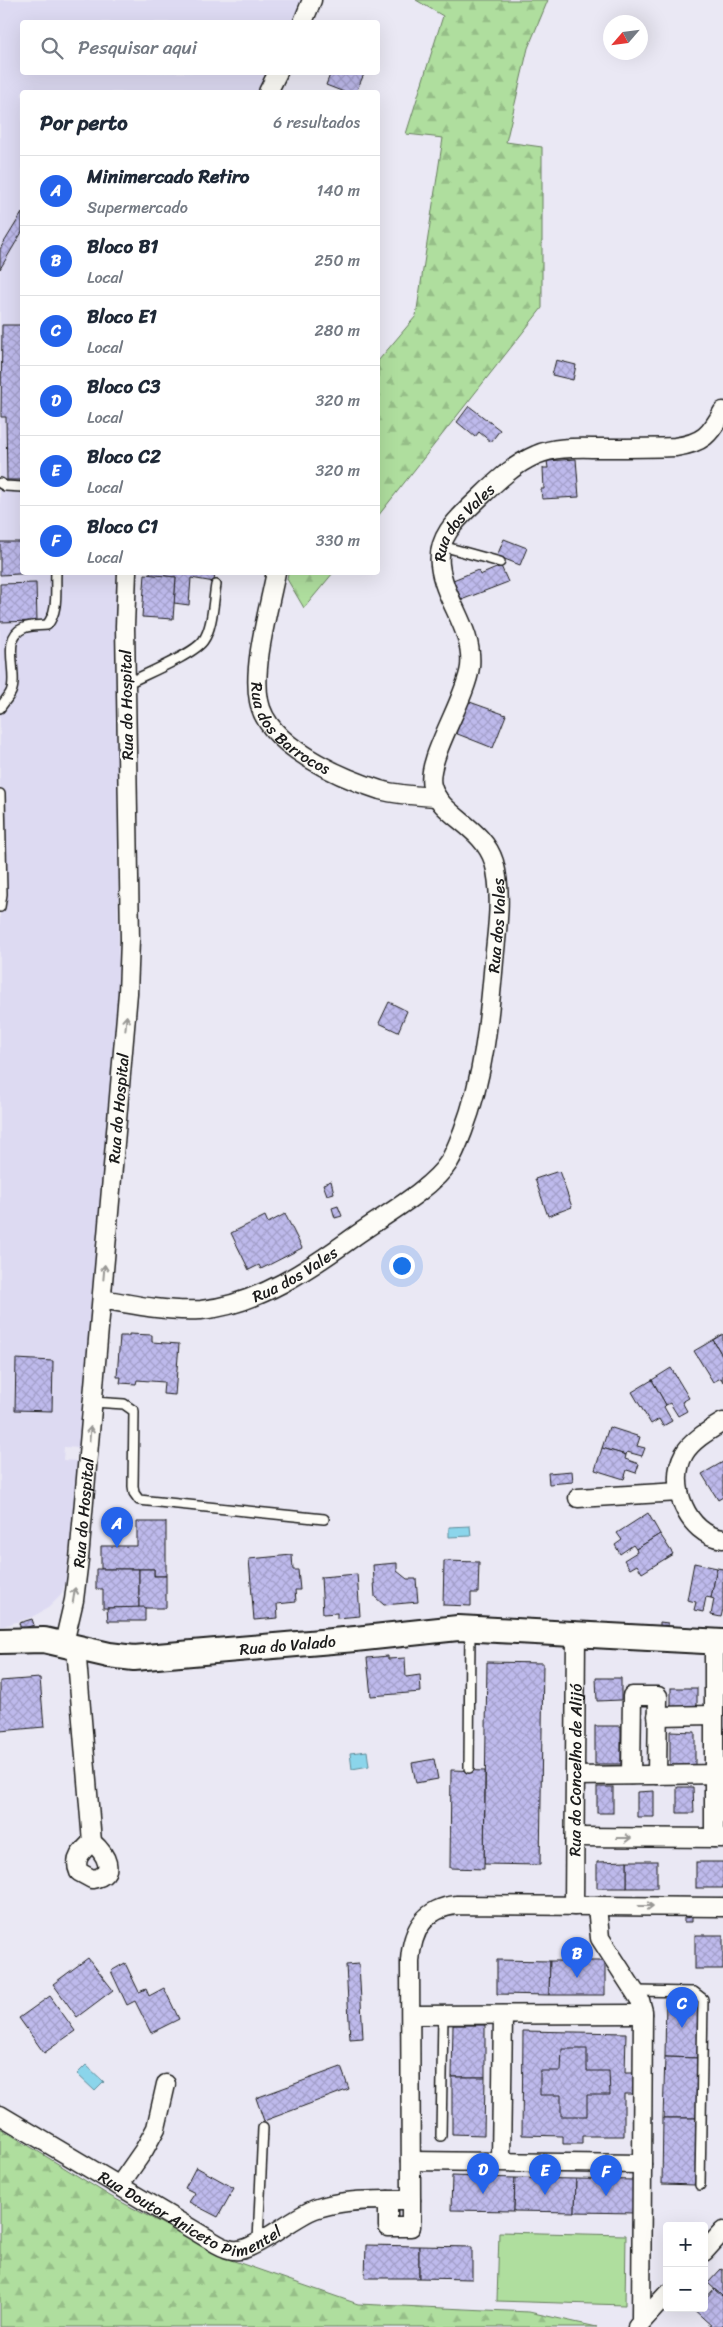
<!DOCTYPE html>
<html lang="pt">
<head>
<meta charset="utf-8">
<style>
	:root { --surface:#fff; --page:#f6f6f7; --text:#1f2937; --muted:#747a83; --line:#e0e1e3; --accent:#2563eb }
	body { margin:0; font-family:Sriracha,sans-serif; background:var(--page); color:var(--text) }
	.controls { position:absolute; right:15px; bottom:15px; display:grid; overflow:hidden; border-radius:5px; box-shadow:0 5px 20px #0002 }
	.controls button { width:45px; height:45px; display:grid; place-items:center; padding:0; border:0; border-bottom:1px solid var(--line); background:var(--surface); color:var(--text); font:25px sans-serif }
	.compass { position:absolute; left:603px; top:15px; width:45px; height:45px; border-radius:50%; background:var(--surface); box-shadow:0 5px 20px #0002; rotate:242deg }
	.you { position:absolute; left:401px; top:1265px; width:18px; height:18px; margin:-12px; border:4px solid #fff; border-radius:50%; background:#1a73e8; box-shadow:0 0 0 8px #1a73e833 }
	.badge { display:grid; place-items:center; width:32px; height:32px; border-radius:50%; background:var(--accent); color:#fff; font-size:16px; font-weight:700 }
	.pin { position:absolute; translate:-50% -41px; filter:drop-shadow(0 1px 2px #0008) }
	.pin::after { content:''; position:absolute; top:26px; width:18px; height:15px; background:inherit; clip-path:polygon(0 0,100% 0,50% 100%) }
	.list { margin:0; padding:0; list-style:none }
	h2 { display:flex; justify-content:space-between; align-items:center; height:65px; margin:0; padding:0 20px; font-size:21px }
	h2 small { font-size:16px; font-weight:400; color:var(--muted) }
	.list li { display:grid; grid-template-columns:32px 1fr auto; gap:15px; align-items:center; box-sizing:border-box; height:70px; padding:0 20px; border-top:1px solid var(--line) }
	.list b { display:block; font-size:19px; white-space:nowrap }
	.list p { margin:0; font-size:16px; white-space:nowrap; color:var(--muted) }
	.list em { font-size:16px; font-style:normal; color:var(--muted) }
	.icon { flex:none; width:28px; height:28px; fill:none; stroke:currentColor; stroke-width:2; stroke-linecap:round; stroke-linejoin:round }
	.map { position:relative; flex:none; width:723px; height:2327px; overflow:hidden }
	.search { position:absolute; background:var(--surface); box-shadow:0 5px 20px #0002; left:20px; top:20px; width:360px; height:55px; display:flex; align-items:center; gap:12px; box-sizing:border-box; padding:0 18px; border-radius:5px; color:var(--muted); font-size:19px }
	.panel { position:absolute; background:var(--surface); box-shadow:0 5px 20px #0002; left:20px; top:90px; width:360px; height:485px; border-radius:5px }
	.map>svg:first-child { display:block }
	.built { fill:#dddaf2 }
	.forest { fill:url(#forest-firs); stroke:#667d5d }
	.pitch { fill:#afde9e; stroke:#667d5d }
	.water { fill:#8bd5eb; stroke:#5f8b98 }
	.building { fill:url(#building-cross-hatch); stroke:#1c1c1c }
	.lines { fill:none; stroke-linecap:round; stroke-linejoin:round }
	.lane-casing { stroke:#1c1c1c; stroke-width:12 }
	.street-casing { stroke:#1c1c1c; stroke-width:21 }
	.secondary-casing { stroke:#1c1c1c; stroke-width:28 }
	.lane { stroke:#fdfcf7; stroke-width:9 }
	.street { stroke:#fdfcf7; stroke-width:18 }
	.secondary { stroke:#fdfcf7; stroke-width:24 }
	.oneway { stroke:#989794 }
	.labels { text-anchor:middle; stroke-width:4.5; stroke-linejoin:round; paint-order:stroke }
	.street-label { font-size:16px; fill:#1c1c1c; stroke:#fdfcf7 }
</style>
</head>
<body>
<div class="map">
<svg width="723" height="2327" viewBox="0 0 723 2327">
	<defs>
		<pattern id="forest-firs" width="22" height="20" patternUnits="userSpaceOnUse" patternTransform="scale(1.25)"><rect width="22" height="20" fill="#afde9e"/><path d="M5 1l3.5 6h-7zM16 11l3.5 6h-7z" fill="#96be88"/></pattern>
		<pattern id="building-cross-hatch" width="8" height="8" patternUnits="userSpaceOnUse" patternTransform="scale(1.25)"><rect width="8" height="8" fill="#bebaec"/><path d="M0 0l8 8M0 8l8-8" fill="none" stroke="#a39fca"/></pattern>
	</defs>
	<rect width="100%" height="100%" fill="#eae8f4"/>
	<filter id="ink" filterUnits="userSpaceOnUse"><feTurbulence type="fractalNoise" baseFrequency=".02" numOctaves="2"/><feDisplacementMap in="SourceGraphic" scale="10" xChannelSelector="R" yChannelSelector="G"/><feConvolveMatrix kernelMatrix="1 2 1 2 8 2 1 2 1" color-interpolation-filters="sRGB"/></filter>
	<g filter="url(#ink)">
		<!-- built -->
		<polygon class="built" points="0,0 301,0 293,22 22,22 22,72 268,73 258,92 22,92 22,572 118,573 116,620 119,998 80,1448 64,1447 63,1460 79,1461 66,1581 61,1595 48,1608 32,1617 0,1627"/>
		<!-- forest -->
		<g class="forest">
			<polygon points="416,0 548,0 528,48 506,142 542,147 542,308 378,516 378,361 416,316 443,138 406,134 443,16"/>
			<polygon points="288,573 288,572 333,573 304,608 287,579"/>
			<polygon points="0,2128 110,2196 231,2260 358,2304 529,2312 597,2327 0,2327"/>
		</g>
		<!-- pitch -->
		<polygon class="pitch" points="499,2232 626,2235 625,2305 497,2301"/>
		<!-- water -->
		<g class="water">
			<polygon points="470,1526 471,1536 449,1537 449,1527"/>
			<polygon points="367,1751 369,1766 352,1769 350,1753"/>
			<polygon points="86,2065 104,2082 95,2091 77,2074"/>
		</g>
		<!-- building -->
		<g class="building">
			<polygon points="365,72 356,92 344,92 326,85 331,72"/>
			<polygon points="22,213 22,232 0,269 0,249"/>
			<polygon points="2,325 22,325 22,480 7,480 6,417 1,417"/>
			<polygon points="556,360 576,365 573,380 552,375"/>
			<polygon points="469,406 500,430 491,442 479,432 475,437 457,422"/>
			<polygon points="576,459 579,497 542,499 541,489 544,489 543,468 548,468 547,461"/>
			<polygon points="504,539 527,548 520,565 497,556"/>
			<polygon points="0,542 22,542 22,572 37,573 0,575"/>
			<polygon points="501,566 508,582 456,602 448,582 478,570 480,575"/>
			<polygon points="150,572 215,572 214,582 191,578 189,605 174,603 176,577 150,575"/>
			<polygon points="145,574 176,577 173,619 142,617"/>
			<polygon points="36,583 37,621 0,622 0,584"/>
			<polygon points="467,701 506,715 493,748 455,733"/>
			<polygon points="389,1002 407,1011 398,1032 379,1023"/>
			<polygon points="559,1171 572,1207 548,1216 535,1179"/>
			<polygon points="331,1181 334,1193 327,1195 323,1184"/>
			<polygon points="338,1206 342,1216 335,1218 332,1208"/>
			<polygon points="285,1214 302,1248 261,1269 259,1265 249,1270 231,1233 265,1216 268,1223"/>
			<polygon points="129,1334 152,1335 152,1342 179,1344 175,1395 163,1394 164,1382 137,1380 136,1384 120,1383 121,1377 117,1377 120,1336 129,1336"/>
			<polygon points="723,1334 723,1357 713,1340"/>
			<polygon points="713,1340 723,1357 723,1382 721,1378 713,1382 694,1351"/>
			<polygon points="16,1359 53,1361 52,1411 15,1410"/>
			<polygon points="671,1368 689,1398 682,1402 687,1411 678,1416 670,1403 666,1405 652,1380"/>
			<polygon points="652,1380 666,1405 664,1407 672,1421 663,1426 659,1419 651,1424 632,1392"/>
			<polygon points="609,1427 640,1437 637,1446 645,1448 642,1456 627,1452 626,1455 602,1448"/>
			<polygon points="602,1448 626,1455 625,1459 639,1464 636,1473 627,1470 624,1479 595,1470"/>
			<polygon points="723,1462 723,1497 718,1500 702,1474"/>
			<polygon points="572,1471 573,1482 549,1484 548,1473"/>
			<polygon points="648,1513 660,1534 636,1549 633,1545 620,1554 615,1545 622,1540 617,1533"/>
			<polygon points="137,1522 166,1522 166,1576 154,1576 154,1569 101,1569 101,1546 137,1546"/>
			<polygon points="660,1534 673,1554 642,1573 637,1565 630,1569 624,1560 637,1552 636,1549"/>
			<polygon points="292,1555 293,1570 298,1570 300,1590 295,1590 296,1602 277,1604 278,1618 254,1620 249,1559"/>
			<polygon points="444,1561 479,1562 478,1593 471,1593 471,1606 443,1605"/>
			<polygon points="397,1563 397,1571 407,1579 416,1579 418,1602 384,1605 375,1597 373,1565"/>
			<polygon points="694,1563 717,1568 711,1598 706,1597 703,1612 694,1610 696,1602 687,1600"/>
			<polygon points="717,1568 723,1569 723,1609 721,1617 711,1615 714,1599 711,1598"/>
			<polygon points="96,1569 139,1569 139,1608 103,1608 103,1589 96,1589"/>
			<polygon points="139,1569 154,1569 154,1576 166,1576 166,1608 139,1608"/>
			<polygon points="357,1574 360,1616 337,1618 337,1613 323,1614 321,1577"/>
			<polygon points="145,1607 145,1621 108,1621 107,1608"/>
			<polygon points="32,1619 34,1625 21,1629 19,1623"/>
			<polygon points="660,1622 668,1623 668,1627 660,1627"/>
			<polygon points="388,1656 388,1659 405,1658 406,1677 420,1675 421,1692 371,1696 367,1658"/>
			<polygon points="487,1662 543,1663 540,1865 484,1864"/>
			<polygon points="40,1678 44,1727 0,1731 0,1681"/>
			<polygon points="596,1678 621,1678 621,1700 597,1701"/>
			<rect x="671" y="1688" width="26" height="22"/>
			<rect x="595" y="1726" width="26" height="38"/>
			<polygon points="670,1731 695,1732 695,1770 670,1769"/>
			<polygon points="434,1759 438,1779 416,1783 412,1763"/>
			<polygon points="451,1770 485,1771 484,1869 450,1868"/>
			<rect x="597" y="1787" width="16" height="26"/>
			<polygon points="677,1787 693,1787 694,1813 677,1813"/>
			<polygon points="654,1791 654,1817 637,1817 637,1792"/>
			<rect x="627" y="1861" width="30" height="27"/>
			<polygon points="627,1861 627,1888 597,1888 597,1862"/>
			<rect x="696" y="1862" width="27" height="26"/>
			<polygon points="692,1917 692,1922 684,1922 684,1918"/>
			<rect x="695" y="1935" width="28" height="34"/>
			<polygon points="88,1958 113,1990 77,2017 53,1984"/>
			<polygon points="497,1960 550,1961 549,1995 497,1994"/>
			<polygon points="550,1961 605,1961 605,1995 549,1995"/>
			<polygon points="125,1963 139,1992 146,1989 149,1996 164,1988 179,2019 151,2033 135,2001 127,2005 111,1971"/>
			<polygon points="359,1964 363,2038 350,2039 346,1965"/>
			<polygon points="50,1996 75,2031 44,2053 19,2018"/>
			<polygon points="666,1997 699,1998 698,2058 665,2057"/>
			<polygon points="453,2025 485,2025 485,2077 452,2077"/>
			<polygon points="523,2031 626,2033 625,2073 635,2073 634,2094 624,2094 624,2136 582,2136 582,2144 563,2144 563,2136 522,2135"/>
			<polygon points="562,2049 587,2049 587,2071 609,2071 610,2095 587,2095 587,2116 561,2116 561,2095 540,2095 540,2071 561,2071"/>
			<polygon points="665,2057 698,2058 697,2118 663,2118"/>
			<polygon points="341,2067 349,2089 264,2121 256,2098"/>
			<polygon points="452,2077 485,2077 484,2135 452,2134"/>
			<polygon points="663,2118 697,2118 695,2185 662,2184"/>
			<polygon points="196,2167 234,2188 218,2217 189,2202 195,2193 185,2188"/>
			<polygon points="452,2176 515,2178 514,2211 451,2210"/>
			<polygon points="515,2178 576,2179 575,2212 514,2211"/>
			<polygon points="576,2179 637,2180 637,2213 575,2212"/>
			<polygon points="366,2245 419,2246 419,2278 365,2278"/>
			<polygon points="419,2246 472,2247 472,2279 419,2278"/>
			<polygon points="721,2269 723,2270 723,2297 708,2283"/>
			<polygon points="714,2289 723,2297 723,2327 713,2327 692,2308 704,2308 704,2300"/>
		</g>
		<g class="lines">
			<defs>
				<g id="lane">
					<polyline points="0,483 5,486 22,487"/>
					<polyline points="442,546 500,562"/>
					<path d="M126 684C143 675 193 655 203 641 213 627 213 602 216 585"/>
					<path d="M0 708C3 703 8 698 11 692 19 674 0 637 24 628 30 625 40 626 47 625 59 611 55 590 56 572"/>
					<polyline points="0,794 2,894 0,907"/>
					<polyline points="93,1402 124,1404 134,1411 133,1486 134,1493 139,1500 324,1519"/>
					<polyline points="469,1768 470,1628"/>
					<polyline points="635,1991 694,1992 703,1999 700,2185"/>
					<polyline points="441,2136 443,2015"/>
					<polyline points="258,2241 263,2128"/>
				</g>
				<g id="street">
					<polyline points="303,22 312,0"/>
					<polyline points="268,92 278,72"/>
					<path id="s1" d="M276 572C269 609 252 665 259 701 267 746 340 777 380 790 398 795 418 796 437 797"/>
					<path id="s2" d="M102 1299C134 1305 168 1312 201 1310 257 1305 311 1268 355 1236 383 1216 432 1189 449 1162 455 1152 459 1141 463 1131 484 1076 489 1020 494 961 497 928 503 895 494 862 483 826 440 816 432 786 425 760 466 700 470 667 474 629 444 601 440 565 437 538 455 521 473 504 492 486 512 465 536 455 556 446 580 448 602 448 626 448 651 448 675 447 703 443 710 435 723 411"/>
					<path d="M723 1422C710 1430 692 1440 684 1454 667 1484 687 1535 723 1539"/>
					<polyline points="578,1498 679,1492"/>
					<polyline points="714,1642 714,1838"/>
					<path id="s3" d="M64 1643 74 1600 79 1559 128 993 130 940 125 626 127 572"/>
					<polyline points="76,1647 92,1842"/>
					<polyline points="657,1716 714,1715"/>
					<polyline points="631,1775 632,1696 658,1696 657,1775"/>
					<polyline points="576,1776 723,1774"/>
					<polyline points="575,1837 723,1838"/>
					<path d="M92 1842C105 1853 119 1875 92 1879L79 1872C73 1859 82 1851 92 1842Z"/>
					<path id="s4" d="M574 1906 576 1634"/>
					<polyline points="597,1906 600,1938 640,2000 643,2011 641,2322"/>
					<polyline points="411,2015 643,2014"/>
					<path id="s5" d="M0 2115 217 2244C224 2248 232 2251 239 2250 258 2248 293 2217 315 2209 338 2201 363 2200 388 2200"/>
					<polyline points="411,2161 642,2164"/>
					<polyline points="501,2161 503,2015"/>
					<polyline points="119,2186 144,2150 156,2128 166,2084"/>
					<rect x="388" y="2200" width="23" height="27"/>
					<path d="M411 2200 410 1961C412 1931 424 1908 457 1905L723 1907"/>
					<polyline points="704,2252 723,2231"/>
					<polyline points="637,2327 667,2294"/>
				</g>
				<g id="secondary">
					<path id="s6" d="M0 1641 44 1640 109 1655 134 1658 355 1639 458 1628 723 1642"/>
				</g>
			</defs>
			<!-- lane casing -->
			<use href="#lane" class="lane-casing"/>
			<!-- street casing -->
			<use href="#street" class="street-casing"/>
			<!-- secondary casing -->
			<use href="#secondary" class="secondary-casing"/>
			<!-- lane -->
			<use href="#lane" class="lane"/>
			<!-- street -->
			<use href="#street" class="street"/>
			<!-- secondary -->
			<use href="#secondary" class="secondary"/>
		</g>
		<!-- one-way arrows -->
		<defs><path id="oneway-shaft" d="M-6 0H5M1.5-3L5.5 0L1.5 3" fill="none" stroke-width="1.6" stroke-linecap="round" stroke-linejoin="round" transform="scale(1.25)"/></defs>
		<g class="oneway">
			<use href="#oneway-shaft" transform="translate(126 1023) rotate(-85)"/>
			<use href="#oneway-shaft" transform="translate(104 1272) rotate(-85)"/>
			<use href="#oneway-shaft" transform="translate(90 1434) rotate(-85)"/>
			<use href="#oneway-shaft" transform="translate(74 1595) rotate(-81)"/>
			<use href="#oneway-shaft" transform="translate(624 1838)"/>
			<use href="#oneway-shaft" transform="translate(646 1906)"/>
		</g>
	</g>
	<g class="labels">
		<!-- street labels -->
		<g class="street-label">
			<text dy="6" stroke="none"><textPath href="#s2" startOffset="1084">Rua dos Vales</textPath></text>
			<text transform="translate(126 705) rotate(-91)" y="6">Rua do Hospital</text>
			<text dy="6" stroke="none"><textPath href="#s1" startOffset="172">Rua dos Barrocos</textPath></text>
			<text dy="6" stroke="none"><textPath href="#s2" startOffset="636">Rua dos Vales</textPath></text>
			<text dy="6" stroke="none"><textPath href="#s3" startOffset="538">Rua do Hospital</textPath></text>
			<text dy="6" stroke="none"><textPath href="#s2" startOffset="201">Rua dos Vales</textPath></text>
			<text dy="6" stroke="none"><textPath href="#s3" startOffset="132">Rua do Hospital</textPath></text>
			<text dy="6" stroke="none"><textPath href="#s6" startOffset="290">Rua do Valado</textPath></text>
			<text dy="6" stroke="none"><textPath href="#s4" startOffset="136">Rua do Concelho de Alijó</textPath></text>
			<text dy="6" stroke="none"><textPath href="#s5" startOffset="219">Rua Doutor Aniceto Pimentel</textPath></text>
		</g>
	</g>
</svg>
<div class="controls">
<button>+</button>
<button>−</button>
</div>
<svg class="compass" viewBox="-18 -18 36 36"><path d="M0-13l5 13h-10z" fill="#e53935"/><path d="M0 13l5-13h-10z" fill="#747a83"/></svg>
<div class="you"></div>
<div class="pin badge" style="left:117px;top:1548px">A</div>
<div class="pin badge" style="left:577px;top:1978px">B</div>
<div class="pin badge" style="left:682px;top:2028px">C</div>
<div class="pin badge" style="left:483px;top:2194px">D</div>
<div class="pin badge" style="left:545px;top:2195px">E</div>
<div class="pin badge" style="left:606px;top:2196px">F</div>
<div class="search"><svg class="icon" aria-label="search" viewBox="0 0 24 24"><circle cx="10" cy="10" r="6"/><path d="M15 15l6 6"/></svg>Pesquisar aqui</div>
<section class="panel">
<h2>Por perto<small>6 resultados</small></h2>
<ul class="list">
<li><span class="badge">A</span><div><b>Minimercado Retiro</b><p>Supermercado</p></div><em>140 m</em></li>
<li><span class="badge">B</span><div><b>Bloco B1</b><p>Local</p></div><em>250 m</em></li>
<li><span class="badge">C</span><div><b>Bloco E1</b><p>Local</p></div><em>280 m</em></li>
<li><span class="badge">D</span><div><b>Bloco C3</b><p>Local</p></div><em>320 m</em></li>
<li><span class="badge">E</span><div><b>Bloco C2</b><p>Local</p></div><em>320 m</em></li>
<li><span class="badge">F</span><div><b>Bloco C1</b><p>Local</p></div><em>330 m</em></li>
</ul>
</section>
</div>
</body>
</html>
